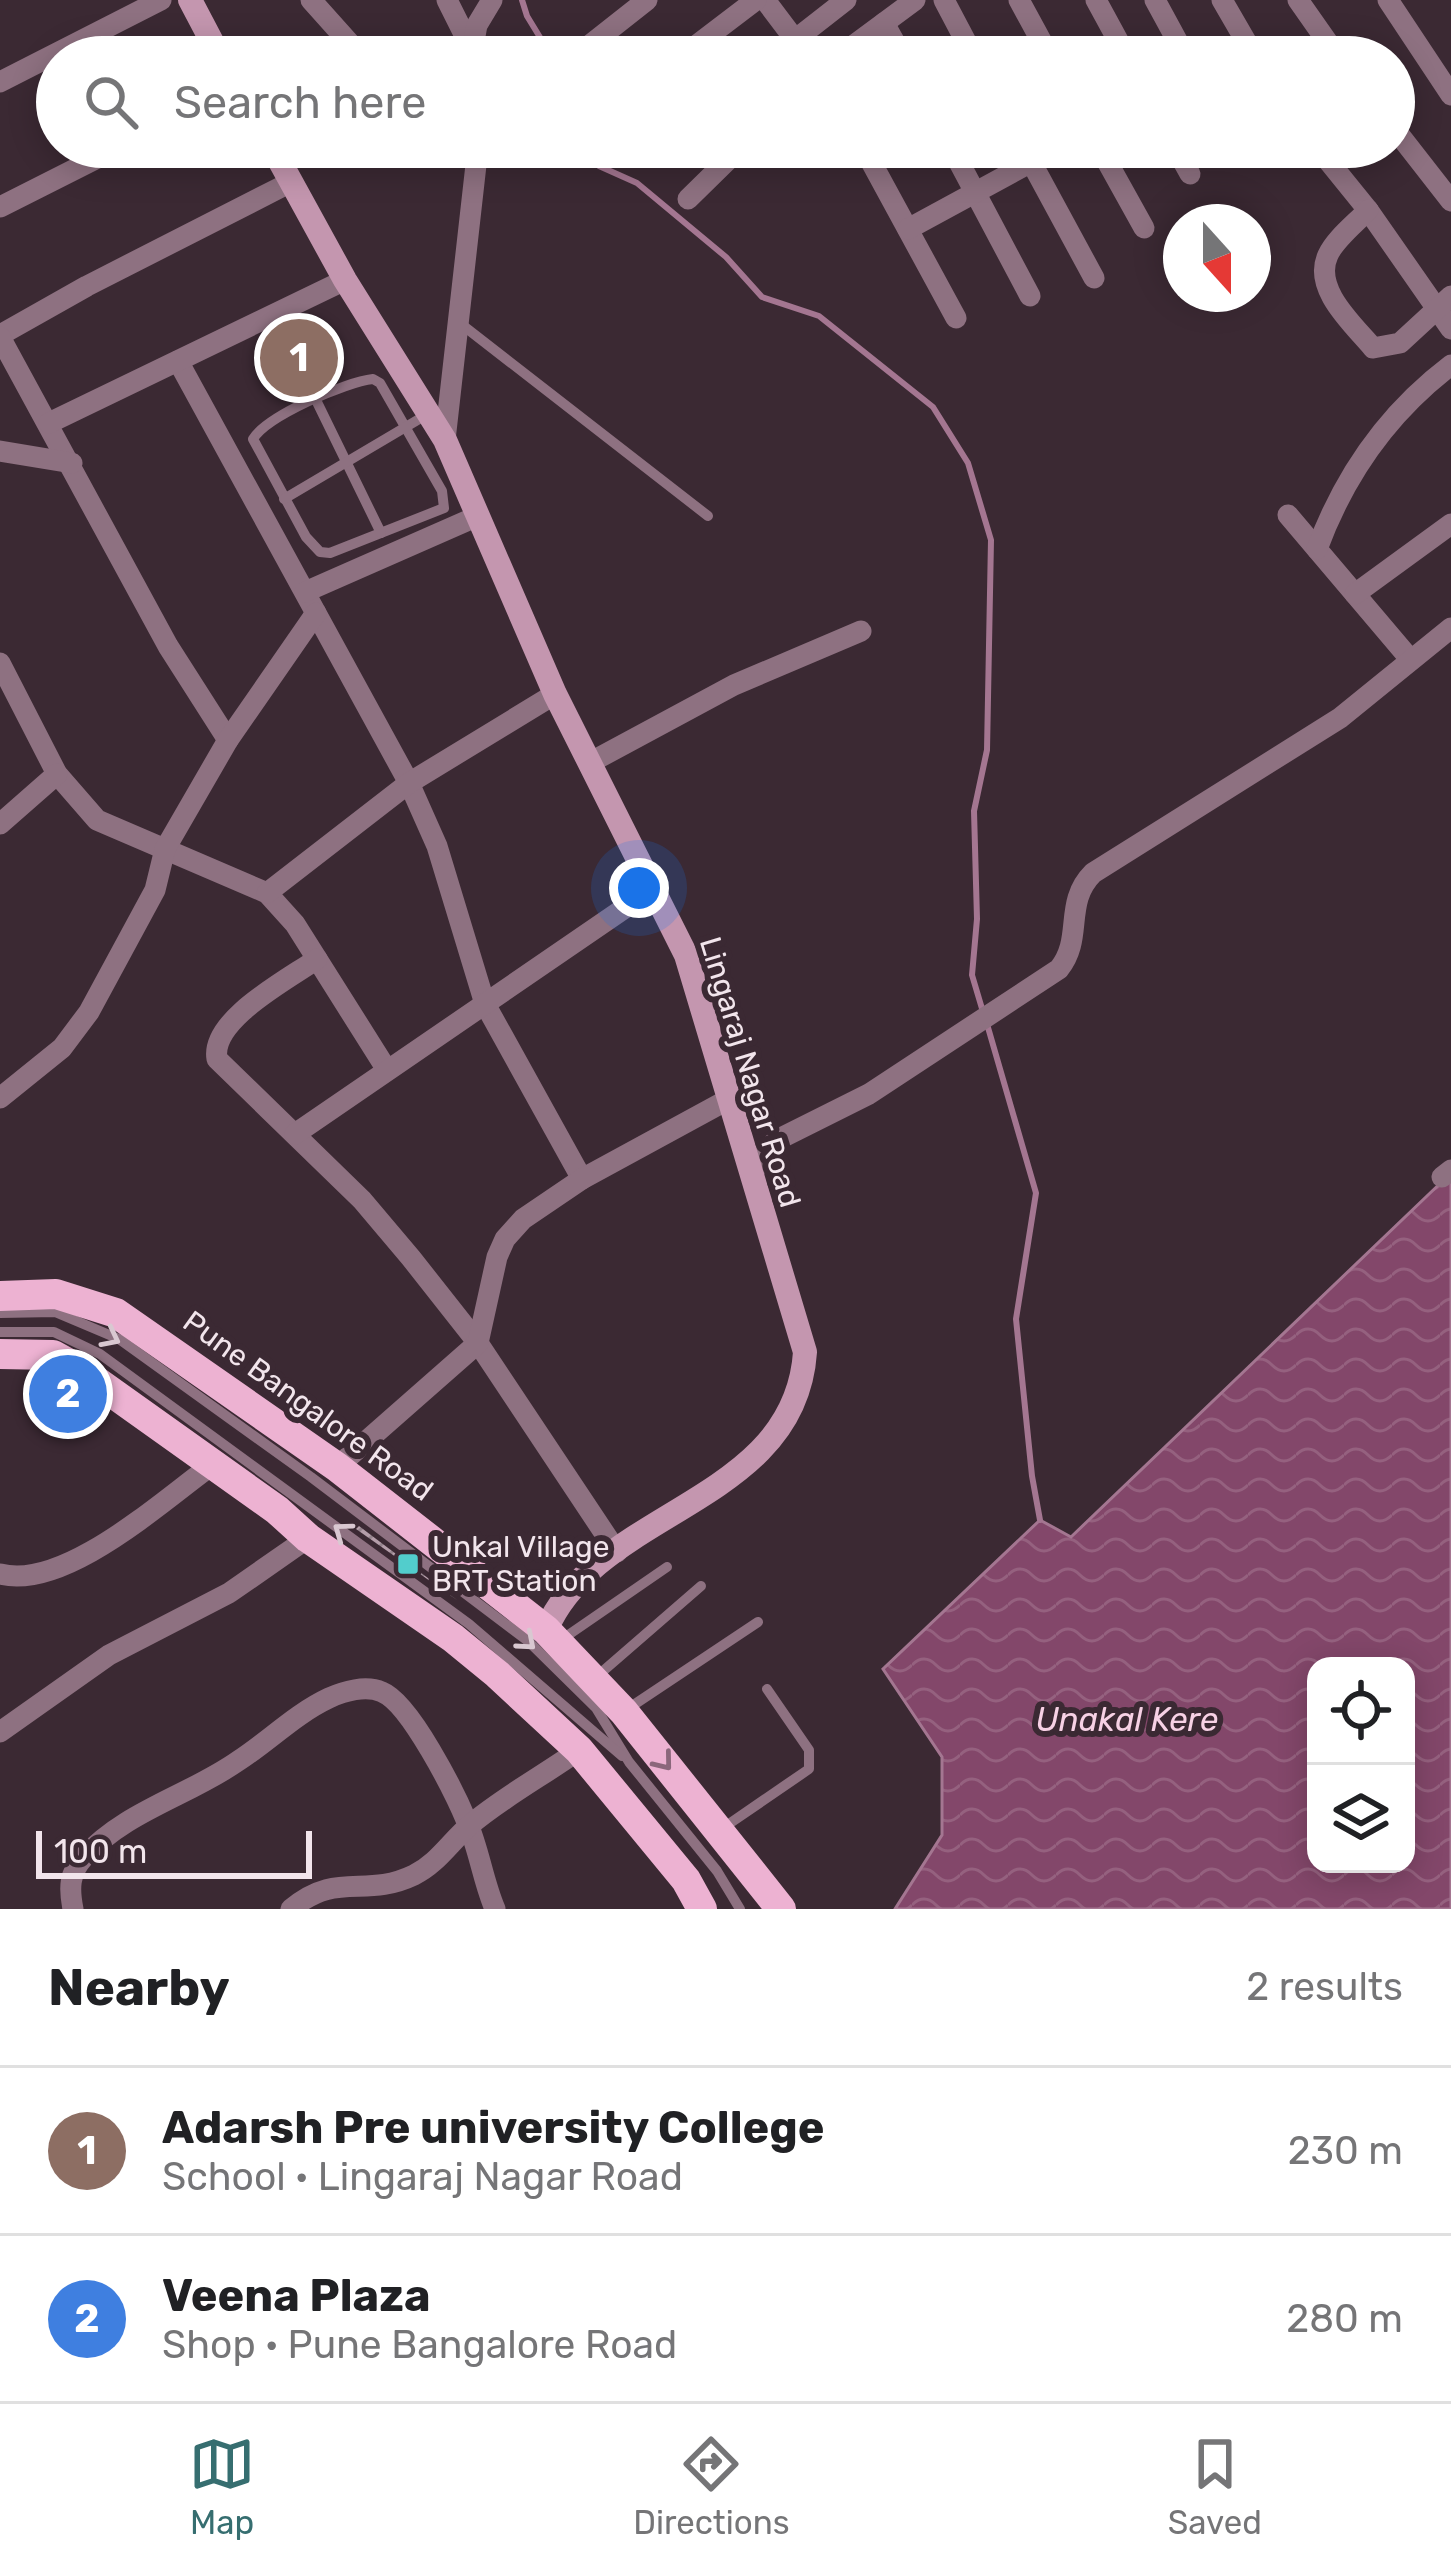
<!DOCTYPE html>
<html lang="en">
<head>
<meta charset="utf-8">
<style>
	:root { --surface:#fff; --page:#f2f2f2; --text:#202124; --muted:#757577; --line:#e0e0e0; --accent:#366e70 }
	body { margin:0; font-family:Rubik,sans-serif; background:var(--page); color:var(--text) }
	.controls { position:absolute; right:36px; bottom:36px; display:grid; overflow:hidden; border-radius:24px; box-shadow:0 6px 30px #0003 }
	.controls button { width:108px; height:108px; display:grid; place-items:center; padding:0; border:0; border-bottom:3px solid var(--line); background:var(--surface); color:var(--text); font:60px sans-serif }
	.compass { position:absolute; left:1163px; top:204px; width:108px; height:108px; border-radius:50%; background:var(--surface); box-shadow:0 6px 30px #0003; rotate:159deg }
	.scale { position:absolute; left:36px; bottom:30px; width:276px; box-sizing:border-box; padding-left:12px; border:6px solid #f2e5ec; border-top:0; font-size:33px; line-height:42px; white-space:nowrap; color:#f2e5ec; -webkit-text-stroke:9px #3b2933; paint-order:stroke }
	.you { position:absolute; left:639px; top:888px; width:42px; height:42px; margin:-30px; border:9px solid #fff; border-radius:50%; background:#1a73e8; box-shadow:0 0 0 18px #1a73e833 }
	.badge { display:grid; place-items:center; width:78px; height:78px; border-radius:50%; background:var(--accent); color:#fff; font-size:39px; font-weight:700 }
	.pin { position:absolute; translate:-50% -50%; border:6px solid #fff; box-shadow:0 3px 12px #0006 }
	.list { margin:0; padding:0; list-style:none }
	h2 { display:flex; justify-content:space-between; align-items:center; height:156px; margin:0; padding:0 48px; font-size:51px }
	h2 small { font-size:39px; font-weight:400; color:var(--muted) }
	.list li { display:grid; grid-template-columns:78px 1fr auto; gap:36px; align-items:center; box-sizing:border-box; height:168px; padding:0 48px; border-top:3px solid var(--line) }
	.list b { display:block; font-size:45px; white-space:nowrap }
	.list p { margin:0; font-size:39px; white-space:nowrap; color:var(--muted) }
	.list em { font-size:39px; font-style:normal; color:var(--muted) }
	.icon { flex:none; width:66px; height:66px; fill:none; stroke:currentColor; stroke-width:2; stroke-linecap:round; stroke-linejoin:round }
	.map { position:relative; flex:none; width:1451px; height:1909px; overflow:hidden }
	.search { position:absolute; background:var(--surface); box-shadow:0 6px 30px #0003; left:36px; right:36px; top:36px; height:132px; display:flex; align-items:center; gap:30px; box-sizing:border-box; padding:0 42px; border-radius:66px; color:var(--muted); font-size:45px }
	.sheet { height:492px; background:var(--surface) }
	nav { display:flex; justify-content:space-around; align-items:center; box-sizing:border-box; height:168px; border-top:3px solid var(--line); background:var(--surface); font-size:33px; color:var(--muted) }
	nav a { display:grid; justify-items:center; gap:6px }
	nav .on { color:var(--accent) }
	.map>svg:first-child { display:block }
	.water { fill:url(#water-waves); stroke:#a47691; stroke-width:3; fill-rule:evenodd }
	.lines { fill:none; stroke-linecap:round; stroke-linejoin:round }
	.stream { stroke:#a47691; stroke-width:6 }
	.building { fill:url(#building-hatch) }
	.lane { stroke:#8e7181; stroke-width:10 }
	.street { stroke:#8e7181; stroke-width:21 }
	.secondary { stroke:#c496af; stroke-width:24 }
	.primary { stroke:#edb2d2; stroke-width:30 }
	.oneway { stroke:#d9c8d1 }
	.oneway2 { stroke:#8b677b }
	.poi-dot { fill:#52cdcc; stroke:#3b2933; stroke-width:4.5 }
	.labels { text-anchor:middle; stroke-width:12; stroke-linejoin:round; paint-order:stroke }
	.street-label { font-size:30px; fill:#f2e5ec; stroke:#3b2933 }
	.poi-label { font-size:30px; fill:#f2e5ec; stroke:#3b2933; text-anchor:start }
	.water-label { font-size:33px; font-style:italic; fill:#f7d1e5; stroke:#3b2933 }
</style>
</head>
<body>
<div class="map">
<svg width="1451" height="1909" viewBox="0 0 1451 1909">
	<defs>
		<pattern id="water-waves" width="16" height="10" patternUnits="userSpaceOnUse" patternTransform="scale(3)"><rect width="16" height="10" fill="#83476a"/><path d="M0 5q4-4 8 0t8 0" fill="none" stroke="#95617f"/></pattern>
		<pattern id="building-hatch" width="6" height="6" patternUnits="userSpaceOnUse" patternTransform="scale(3)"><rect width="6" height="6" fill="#b49da9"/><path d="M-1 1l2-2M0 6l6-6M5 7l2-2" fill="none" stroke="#94838c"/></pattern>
	</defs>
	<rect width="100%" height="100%" fill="#3b2933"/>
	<!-- water -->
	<path class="water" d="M1451 1173V1909H895L942 1835V1757L883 1669 1040 1520 1071 1537ZM1316 1666H1406V1864H1316Z"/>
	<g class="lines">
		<!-- stream -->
		<g class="stream">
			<polyline points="522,0 527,16 552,57"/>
			<polyline points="593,147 599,166 637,183 726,257 762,297 819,316 933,407 968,463 991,540 987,750 974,811 977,919 972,975 983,1012"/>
			<polyline points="987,1024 1036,1193 1016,1319 1032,1476 1040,1520"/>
		</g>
	</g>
	<!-- building -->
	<polygon class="building" points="359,1526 457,1600 356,1529"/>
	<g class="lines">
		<!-- lane -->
		<g class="lane">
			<polyline points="461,324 708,516"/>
			<path d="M373 379 380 383 442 491 444 508 330 553 320 552 306 537 253 439C267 416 345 382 373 379Z"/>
			<polyline points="316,400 381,533"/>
			<polyline points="284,499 426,415"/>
			<polyline points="0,1313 55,1312 119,1339 311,1477 528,1641 596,1708 629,1762 717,1871 740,1909"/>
			<polyline points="0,1332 54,1332 100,1354 469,1624 622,1756"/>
			<polyline points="561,1640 667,1567"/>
			<polyline points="595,1678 701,1586"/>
			<polyline points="626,1710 758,1622"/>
			<polyline points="723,1828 809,1769 809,1750 767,1689"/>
		</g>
		<!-- street -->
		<g class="street">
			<polyline points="311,0 362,57"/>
			<polyline points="447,0 471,48"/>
			<polyline points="765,0 808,57"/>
			<polyline points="944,0 974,57"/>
			<polyline points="1019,0 1050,57"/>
			<polyline points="1096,0 1127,57"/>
			<polyline points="1155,0 1186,57"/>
			<polyline points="1222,0 1255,57"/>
			<polyline points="1298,0 1338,57"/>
			<polyline points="1388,0 1451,95"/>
			<polyline points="884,23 903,57"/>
			<polyline points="576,56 647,0"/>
			<polyline points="471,57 477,25 492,0"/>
			<polyline points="681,57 756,0"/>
			<polyline points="773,57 846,0"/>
			<polyline points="838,57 915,0"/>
			<polyline points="0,82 161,0"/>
			<polyline points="1394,128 1451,201"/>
			<polyline points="863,147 956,318"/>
			<polyline points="951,147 1030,296"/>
			<polyline points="1023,147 1094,278"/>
			<polyline points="1099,147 1144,228"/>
			<polyline points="1175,147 1190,174"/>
			<polyline points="1317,147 1368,210 1451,329"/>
			<polyline points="654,153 661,147"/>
			<polyline points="688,199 741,147"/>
			<polyline points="0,207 119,147"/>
			<path d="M1368 210C1356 223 1335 239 1328 255 1312 289 1354 325 1373 348L1400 343 1451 296"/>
			<polyline points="908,229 1059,147"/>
			<polyline points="0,335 87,286 291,182"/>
			<polyline points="0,337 168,646 228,740"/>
			<polyline points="178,361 409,783 437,846 485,1004 582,1179"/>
			<polyline points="49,423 345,280"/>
			<polyline points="445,440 478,147"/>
			<polyline points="0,451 72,463"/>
			<polyline points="1288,515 1410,659"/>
			<path d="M1317 549C1344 476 1389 412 1451 365"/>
			<polyline points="305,592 478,516"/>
			<polyline points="1355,594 1451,524"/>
			<polyline points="0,663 57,774 97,820 267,893 295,924 387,1070"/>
			<polyline points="591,762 734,685 861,631"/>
			<polyline points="0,824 57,774"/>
			<polyline points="267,893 409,783 555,694"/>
			<path d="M317 959C287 980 210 1020 217 1059L362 1200 411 1258 478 1343 617 1552"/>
			<polyline points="0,1098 62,1048 89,1012 155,890 165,849 228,740 316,613"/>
			<polyline points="295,1134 654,888"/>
			<path d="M752 1176 762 1154 777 1140 869 1094 1059 969C1084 938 1063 903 1093 873L1340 718 1451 628"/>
			<polyline points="1442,1177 1451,1170"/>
			<polyline points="337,1467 478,1343 497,1257 505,1239 523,1219 582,1179 729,1099"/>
			<path d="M0 1574C64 1591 162 1501 212 1465"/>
			<polyline points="0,1732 109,1655 229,1593 308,1538"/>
			<path d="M73 1909C69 1889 69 1873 83 1858 125 1811 188 1796 238 1761 269 1741 295 1714 329 1698 344 1691 366 1685 382 1692 410 1703 455 1793 467 1822 479 1849 483 1881 495 1909"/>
			<path d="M291 1909C338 1870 364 1899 414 1875 438 1863 450 1842 470 1825 503 1797 544 1775 579 1750"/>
		</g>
		<!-- secondary -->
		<g class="secondary">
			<polyline points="190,0 220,57"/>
			<path d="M272 147 345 280 445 440 555 694 686 955 805 1352C795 1504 598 1508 546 1630"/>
		</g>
		<!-- primary -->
		<g class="primary">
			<polyline points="0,1296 56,1294 116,1313 337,1467 546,1630 624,1712 781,1909"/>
			<polyline points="0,1354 53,1355 82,1371 277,1510 308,1538 453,1638 497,1674 579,1750 686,1880 702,1909"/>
		</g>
	</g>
	<!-- one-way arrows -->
	<defs><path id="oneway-chevron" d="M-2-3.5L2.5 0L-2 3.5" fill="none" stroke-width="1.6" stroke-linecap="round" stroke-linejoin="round" transform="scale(3)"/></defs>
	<g class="oneway">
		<use href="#oneway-chevron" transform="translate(111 1338) rotate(27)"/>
		<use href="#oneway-chevron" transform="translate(342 1531) rotate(-144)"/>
		<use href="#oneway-chevron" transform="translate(527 1642) rotate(41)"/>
	</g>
	<use class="oneway2" href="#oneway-chevron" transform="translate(664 1762) rotate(51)"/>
	<!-- markers -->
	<rect class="poi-dot" x="396" y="1552" width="24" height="24" rx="6"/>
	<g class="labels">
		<!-- street labels -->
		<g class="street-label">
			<text transform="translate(750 1072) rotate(73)" y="10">Lingaraj Nagar Road</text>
			<text transform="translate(308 1406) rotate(36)" y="10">Pune Bangalore Road</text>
		</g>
		<!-- poi labels -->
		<g class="poi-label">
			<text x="432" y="1557">Unkal Village<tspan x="432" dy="34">BRT Station</tspan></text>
		</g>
		<!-- water labels -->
		<g class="water-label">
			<text x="1127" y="1731">Unakal Kere</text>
		</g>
	</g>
</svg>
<div class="controls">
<button><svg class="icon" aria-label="locate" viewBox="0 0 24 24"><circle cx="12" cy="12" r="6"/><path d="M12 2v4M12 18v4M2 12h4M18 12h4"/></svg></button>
<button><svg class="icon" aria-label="layers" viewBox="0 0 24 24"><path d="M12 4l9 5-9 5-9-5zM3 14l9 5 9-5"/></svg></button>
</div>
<svg class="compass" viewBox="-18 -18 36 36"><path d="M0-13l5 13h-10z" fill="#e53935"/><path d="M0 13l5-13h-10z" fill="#757577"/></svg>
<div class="scale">100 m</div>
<div class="you"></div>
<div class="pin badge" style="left:299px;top:358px;background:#8d6e63">1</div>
<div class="pin badge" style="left:68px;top:1394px;background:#3f7fe0">2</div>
<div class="search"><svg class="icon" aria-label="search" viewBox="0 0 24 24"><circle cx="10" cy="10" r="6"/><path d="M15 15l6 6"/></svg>Search here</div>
</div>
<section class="sheet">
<h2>Nearby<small>2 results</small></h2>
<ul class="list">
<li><span class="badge" style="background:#8d6e63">1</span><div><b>Adarsh Pre university College</b><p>School · Lingaraj Nagar Road</p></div><em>230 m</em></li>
<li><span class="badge" style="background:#3f7fe0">2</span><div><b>Veena Plaza</b><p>Shop · Pune Bangalore Road</p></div><em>280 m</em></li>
</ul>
</section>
<nav>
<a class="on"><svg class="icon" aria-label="map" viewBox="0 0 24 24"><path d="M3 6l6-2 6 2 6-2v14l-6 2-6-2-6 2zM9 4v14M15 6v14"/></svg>Map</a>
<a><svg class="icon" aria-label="directions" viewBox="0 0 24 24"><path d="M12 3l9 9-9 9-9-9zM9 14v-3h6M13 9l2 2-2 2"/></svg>Directions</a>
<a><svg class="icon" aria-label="saved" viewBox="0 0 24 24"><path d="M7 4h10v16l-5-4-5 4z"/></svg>Saved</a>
</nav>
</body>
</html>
